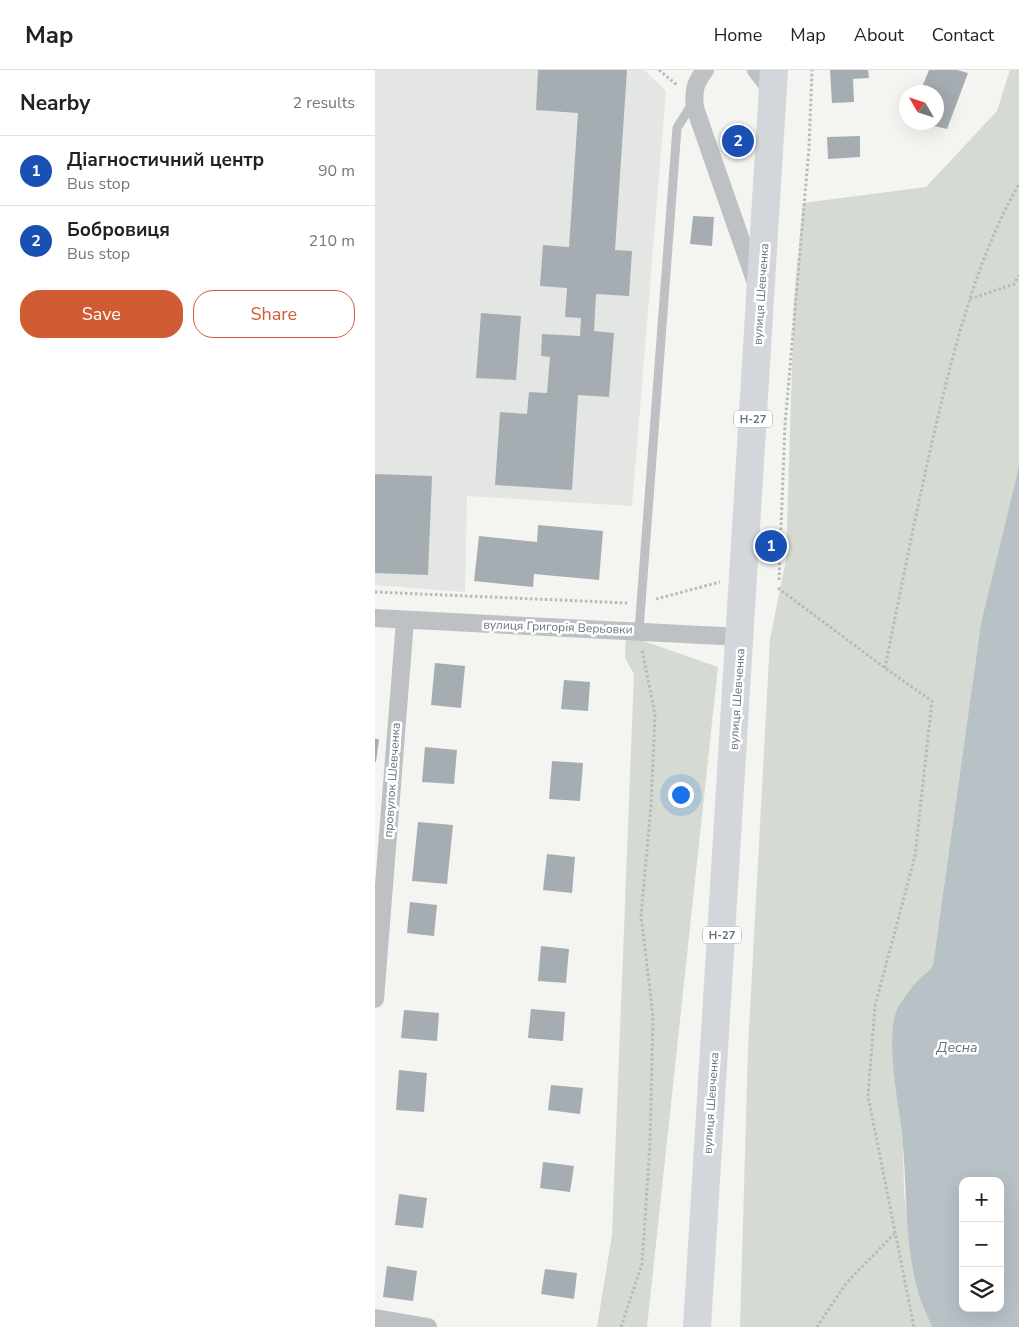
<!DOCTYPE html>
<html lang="en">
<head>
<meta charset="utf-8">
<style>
	:root { --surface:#fff; --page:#f6f6f6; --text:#222; --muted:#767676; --line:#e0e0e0; --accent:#d15c33 }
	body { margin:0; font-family:"Nunito Sans",sans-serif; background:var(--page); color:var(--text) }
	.controls { position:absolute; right:15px; bottom:15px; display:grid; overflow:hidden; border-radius:10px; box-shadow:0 5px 20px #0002 }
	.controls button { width:45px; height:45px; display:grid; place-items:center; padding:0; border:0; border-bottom:1px solid var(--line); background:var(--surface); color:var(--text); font:25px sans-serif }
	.compass { position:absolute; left:524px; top:15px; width:45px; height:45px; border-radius:50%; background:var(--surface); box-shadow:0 5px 20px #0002; rotate:309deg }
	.you { position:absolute; left:305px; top:724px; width:18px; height:18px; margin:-12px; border:4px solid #fff; border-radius:50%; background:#1a73e8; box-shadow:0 0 0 8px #1a73e833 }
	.badge { display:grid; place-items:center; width:32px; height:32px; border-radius:50%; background:var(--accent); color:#fff; font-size:16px; font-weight:700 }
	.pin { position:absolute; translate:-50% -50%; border:2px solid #fff; box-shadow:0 1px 5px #0006 }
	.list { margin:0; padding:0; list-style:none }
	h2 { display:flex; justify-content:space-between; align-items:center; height:65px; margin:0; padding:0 20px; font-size:21px }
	h2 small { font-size:16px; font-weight:400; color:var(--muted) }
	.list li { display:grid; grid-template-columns:32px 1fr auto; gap:15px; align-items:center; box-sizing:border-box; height:70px; padding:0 20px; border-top:1px solid var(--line) }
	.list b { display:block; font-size:19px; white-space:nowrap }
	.list p { margin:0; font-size:16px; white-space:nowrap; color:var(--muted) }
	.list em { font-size:16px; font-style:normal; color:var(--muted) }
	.actions { display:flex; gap:10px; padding:15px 20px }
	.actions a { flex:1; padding:11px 0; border:1px solid var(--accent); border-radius:20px; text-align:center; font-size:18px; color:var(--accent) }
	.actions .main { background:var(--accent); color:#fff }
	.icon { flex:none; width:28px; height:28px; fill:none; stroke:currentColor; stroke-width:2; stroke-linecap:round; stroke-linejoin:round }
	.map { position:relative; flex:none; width:644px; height:1257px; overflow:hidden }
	header { display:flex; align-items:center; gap:30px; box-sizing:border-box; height:70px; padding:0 25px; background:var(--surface); border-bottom:1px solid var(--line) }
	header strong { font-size:24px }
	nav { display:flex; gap:28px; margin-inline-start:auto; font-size:18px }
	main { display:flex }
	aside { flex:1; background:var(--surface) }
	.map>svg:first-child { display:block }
	.built { fill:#e4e6e4 }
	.green { fill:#d5dad2 }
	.water { fill:#b8c1c6; fill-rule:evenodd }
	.building { fill:#a6adb2 }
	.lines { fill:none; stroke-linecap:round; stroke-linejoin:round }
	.path { stroke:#b7babc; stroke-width:3; stroke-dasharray:2.5 2.5; stroke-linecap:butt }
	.service { stroke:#bdc1c4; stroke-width:9 }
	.minor { stroke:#bdc1c4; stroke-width:18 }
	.primary { stroke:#d3d7db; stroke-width:28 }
	.labels { text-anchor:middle; stroke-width:5; stroke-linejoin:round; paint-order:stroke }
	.shield { fill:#fff; stroke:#949da5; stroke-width:1 }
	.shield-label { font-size:11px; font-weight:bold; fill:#66737f }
	.street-label { font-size:12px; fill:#66737f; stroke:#fff }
	.water-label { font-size:14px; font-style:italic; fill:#62747c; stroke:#fff }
</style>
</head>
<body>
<header>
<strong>Map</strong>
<nav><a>Home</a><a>Map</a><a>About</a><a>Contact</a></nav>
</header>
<main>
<aside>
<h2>Nearby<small>2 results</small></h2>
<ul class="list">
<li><span class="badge" style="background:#1a4fb4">1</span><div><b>Діагностичний центр</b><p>Bus stop</p></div><em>90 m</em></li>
<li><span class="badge" style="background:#1a4fb4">2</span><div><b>Бобровиця</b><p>Bus stop</p></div><em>210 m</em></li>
</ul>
<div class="actions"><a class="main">Save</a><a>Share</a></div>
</aside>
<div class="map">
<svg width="644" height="1257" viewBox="0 0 644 1257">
	<rect width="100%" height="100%" fill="#f4f4f1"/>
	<!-- built -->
	<polygon class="built" points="0,0 269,0 291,21 257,436 92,426 90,522 0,515"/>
	<!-- green -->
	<g class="green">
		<polygon points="635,0 644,0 644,396 606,553 558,895 551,905 540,912 518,963 519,1003 528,1072 529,1123 542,1218 557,1257 365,1257 373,979 395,569 411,490 419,231 428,133 551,117 622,41"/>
		<polygon points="251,565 343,597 272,1257 222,1257 237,1165 259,604 250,588"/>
	</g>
	<!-- water -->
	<path class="water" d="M644 396V1257H557C552 1244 545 1231 542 1218 529 1167 532 1114 527 1063 523 1031 511 972 521 942 525 933 534 921 540 913 546 906 552 905 558 895L606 553ZM588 1111H625V1238H588Z"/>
	<!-- building -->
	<g class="building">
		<polygon points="163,0 252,0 240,180 257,181 254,226 221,224 219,261 239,263 234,327 203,325 197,420 120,415 125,342 152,344 154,322 172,323 175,287 166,286 167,264 205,266 206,248 190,247 192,218 165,216 168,175 194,177 203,43 161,40"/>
		<polygon points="455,0 493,0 494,8 478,9 479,32 457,33"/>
		<polygon points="554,0 582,0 593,3 572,59 546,53 562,52 562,22 545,22"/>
		<polygon points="485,66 485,87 453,89 452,67"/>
		<polygon points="318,146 339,147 337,176 315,174"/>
		<polygon points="106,243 146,246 141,310 101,308"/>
		<polygon points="0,404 57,406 53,505 0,503"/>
		<polygon points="163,455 228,461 224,510 159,504 158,517 99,511 104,466 162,472"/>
		<polygon points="60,593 90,596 86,638 56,635"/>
		<polygon points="189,610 215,612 213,641 186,639"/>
		<polygon points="0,669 4,669 1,692 0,692"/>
		<polygon points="50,677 82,680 79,714 47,712"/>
		<polygon points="177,691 208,693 205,731 174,729"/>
		<polygon points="43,752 78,755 72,814 37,811"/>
		<polygon points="172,784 200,787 197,823 168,820"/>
		<polygon points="35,832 62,835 59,866 32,863"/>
		<polygon points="166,876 194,879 191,913 163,911"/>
		<polygon points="156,939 190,942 188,971 153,968"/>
		<polygon points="29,940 64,943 62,971 26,968"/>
		<polygon points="24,1000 52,1003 49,1042 21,1040"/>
		<polygon points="176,1015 208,1018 205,1044 173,1040"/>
		<polygon points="168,1092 199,1096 195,1122 165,1118"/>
		<polygon points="24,1124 52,1128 48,1158 20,1155"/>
		<polygon points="12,1196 42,1201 38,1231 8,1227"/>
		<polygon points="170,1199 202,1203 199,1229 166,1224"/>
	</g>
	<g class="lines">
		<!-- path -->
		<g class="path">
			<polyline points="284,0 302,15"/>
			<polyline points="595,229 639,214 644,205"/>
			<polyline points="404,510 410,355 434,78 437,0"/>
			<polyline points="403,518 510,598 557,631 540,786 500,936 493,1026 539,1257"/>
			<polyline points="0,522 253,533"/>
			<polyline points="281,529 345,512"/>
			<path d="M510 598C527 513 544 427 564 342 583 264 604 184 644 114"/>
			<polyline points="246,1257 267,1194 275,1074 278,946 266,846 276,736 280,645 267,579"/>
			<polyline points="442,1257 472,1212 519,1164"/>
		</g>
		<!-- service -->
		<polyline class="service" points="264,560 302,58 317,34"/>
		<!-- minor -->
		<g class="minor">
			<path d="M330 0C320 13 318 21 320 38L381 213"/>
			<polyline points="381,0 398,22"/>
			<polyline points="0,548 366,567"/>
			<polyline points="0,929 30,551"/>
			<polyline points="0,1248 53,1257"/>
		</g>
		<!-- primary -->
		<polyline class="primary" points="322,1257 399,0"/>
	</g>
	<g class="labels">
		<!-- shield labels -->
		<g class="shield">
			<rect x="359" y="340.5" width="38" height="17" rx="4"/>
			<rect x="328" y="856.5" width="38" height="17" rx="4"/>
		</g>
		<g class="shield-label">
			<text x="378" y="353">Н-27</text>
			<text x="347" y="869">Н-27</text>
		</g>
		<!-- street labels -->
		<g class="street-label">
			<text transform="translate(386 224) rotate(-86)" y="4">вулиця Шевченка</text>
			<text transform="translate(183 557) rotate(2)" y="4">вулиця Григорія Верьовки</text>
			<text transform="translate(362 629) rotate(-86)" y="4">вулиця Шевченка</text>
			<text transform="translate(17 710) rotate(-86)" y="4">провулок Шевченка</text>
			<text transform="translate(336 1033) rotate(-86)" y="4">вулиця Шевченка</text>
		</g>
		<!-- water labels -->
		<g class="water-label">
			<text x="582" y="982">Десна</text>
		</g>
	</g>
</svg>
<div class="controls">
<button>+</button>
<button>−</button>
<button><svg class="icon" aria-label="layers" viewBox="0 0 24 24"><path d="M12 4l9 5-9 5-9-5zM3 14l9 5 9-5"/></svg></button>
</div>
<svg class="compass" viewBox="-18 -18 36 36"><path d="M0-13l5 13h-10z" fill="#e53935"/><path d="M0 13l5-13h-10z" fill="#767676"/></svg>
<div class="you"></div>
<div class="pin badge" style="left:396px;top:476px;background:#1a4fb4">1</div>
<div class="pin badge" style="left:363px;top:71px;background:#1a4fb4">2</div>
</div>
</main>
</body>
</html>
